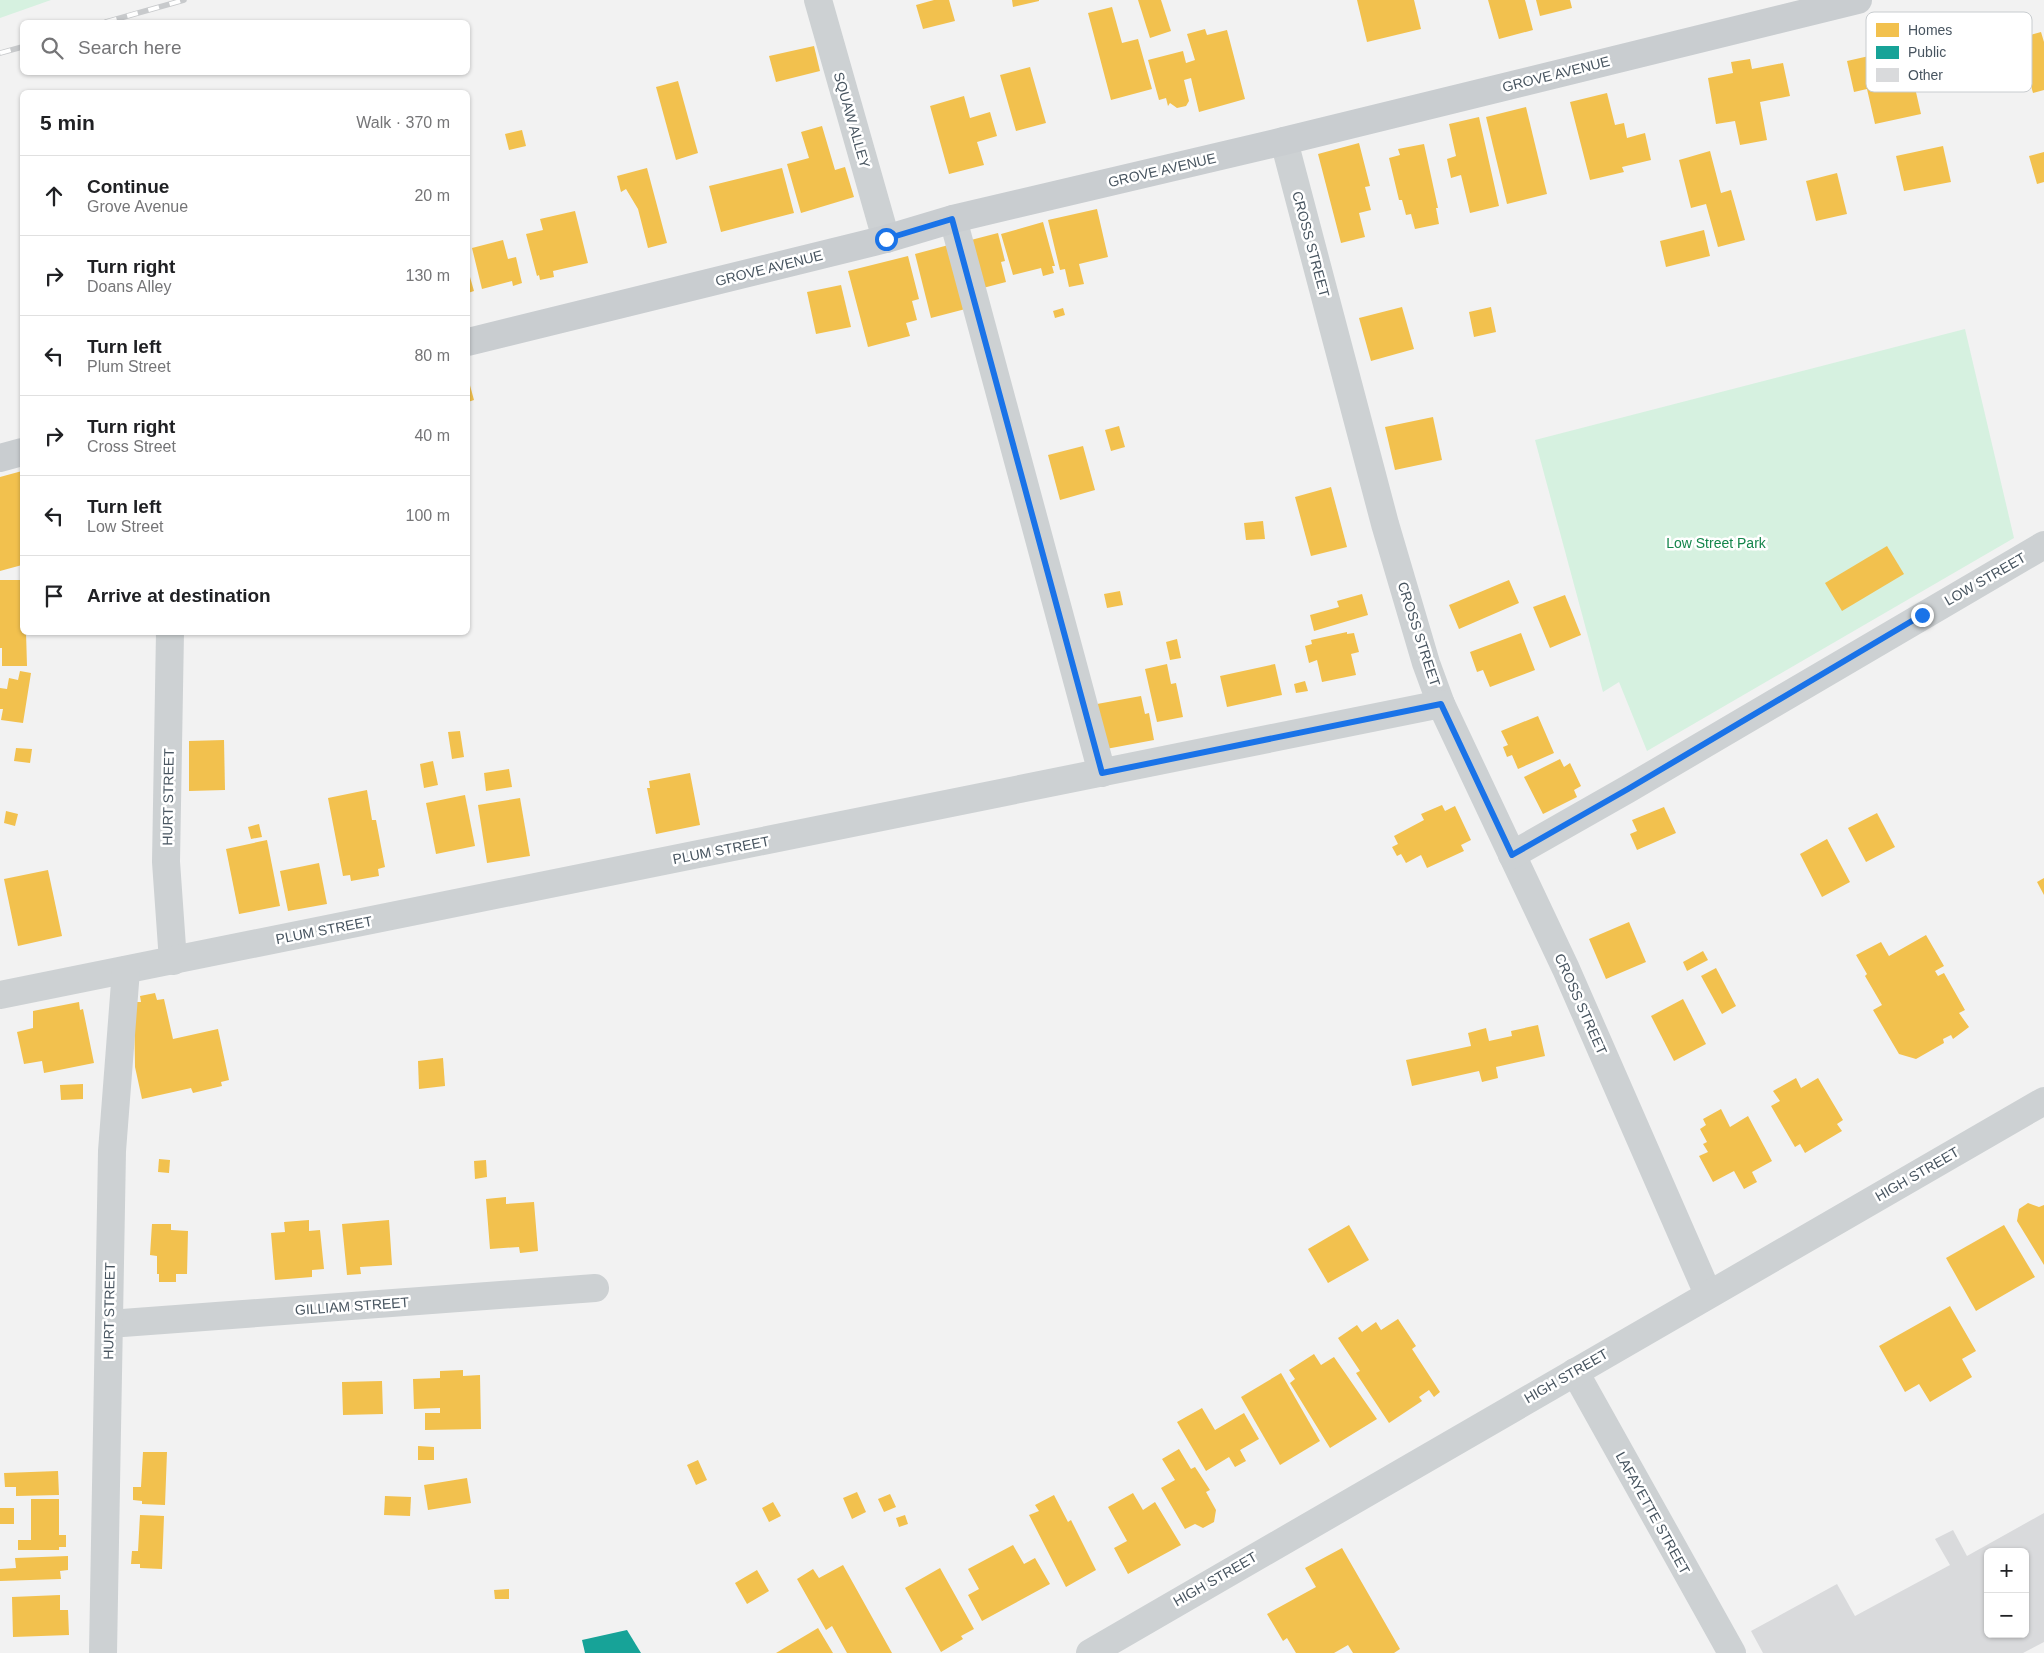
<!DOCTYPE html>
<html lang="en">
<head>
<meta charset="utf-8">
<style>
	:root { --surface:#fff; --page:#f6f6f6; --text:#202124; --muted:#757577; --line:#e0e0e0 }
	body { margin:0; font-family:Helvetica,sans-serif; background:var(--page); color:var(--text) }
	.controls { position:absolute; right:15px; bottom:15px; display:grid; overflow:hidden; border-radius:8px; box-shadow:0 1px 4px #0004 }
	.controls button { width:45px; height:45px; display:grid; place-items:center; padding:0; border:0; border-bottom:1px solid var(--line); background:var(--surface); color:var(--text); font:25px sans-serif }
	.stop { position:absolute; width:15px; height:15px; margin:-11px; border:4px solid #1a73e8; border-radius:50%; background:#fff }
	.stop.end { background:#1a73e8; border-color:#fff; box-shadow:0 1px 5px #0008 }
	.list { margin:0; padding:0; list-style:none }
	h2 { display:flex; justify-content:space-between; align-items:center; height:65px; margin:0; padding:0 20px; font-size:21px }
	h2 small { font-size:16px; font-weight:400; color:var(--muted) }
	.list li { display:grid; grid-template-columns:32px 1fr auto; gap:15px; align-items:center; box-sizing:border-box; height:80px; padding:0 20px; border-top:1px solid var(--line) }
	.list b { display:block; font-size:19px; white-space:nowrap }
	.list p { margin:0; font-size:16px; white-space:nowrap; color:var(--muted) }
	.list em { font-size:16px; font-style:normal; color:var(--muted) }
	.icon { flex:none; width:28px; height:28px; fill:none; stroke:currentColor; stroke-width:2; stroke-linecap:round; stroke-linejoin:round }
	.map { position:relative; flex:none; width:2044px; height:1653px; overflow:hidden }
	.search { position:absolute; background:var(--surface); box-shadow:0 1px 4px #0004; left:20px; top:20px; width:450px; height:55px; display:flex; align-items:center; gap:12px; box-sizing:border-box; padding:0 18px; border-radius:8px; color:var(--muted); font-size:19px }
	.panel { position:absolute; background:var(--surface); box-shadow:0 1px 4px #0004; left:20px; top:90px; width:450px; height:545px; border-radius:8px }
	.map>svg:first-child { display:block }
	.green { fill:#d6f1e0 }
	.homes { fill:#f2c14e }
	.public { fill:#17a398 }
	.building { fill:#d9dadc; fill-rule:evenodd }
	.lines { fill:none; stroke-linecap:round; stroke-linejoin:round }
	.minor { stroke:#cdd1d3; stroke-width:28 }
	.major { stroke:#c9cdd0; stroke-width:28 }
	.rail-casing { stroke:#c8cacc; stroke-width:5.5 }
	.rail { stroke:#fff; stroke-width:4; stroke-dasharray:11; stroke-linecap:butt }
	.route { stroke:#1a73e8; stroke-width:6 }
	.labels { text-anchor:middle; stroke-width:5; stroke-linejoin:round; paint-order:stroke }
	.street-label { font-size:14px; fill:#485560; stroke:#fff }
	.park-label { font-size:14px; fill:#14854b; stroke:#fff }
	.key { fill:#fff; stroke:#c8cccf; stroke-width:1 }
	.key-label { font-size:14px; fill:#485560 }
</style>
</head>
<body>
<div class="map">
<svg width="2044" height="1653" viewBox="0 0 2044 1653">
	<rect width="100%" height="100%" fill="#f2f2f2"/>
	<!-- green -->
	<g class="green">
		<polygon points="0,0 51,0 0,18"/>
		<polygon points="1965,329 2014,538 1647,751 1619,682 1603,692 1535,440"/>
	</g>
	<!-- homes -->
	<g class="homes">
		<polygon points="934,0 949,0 955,21 923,29 916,5"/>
		<polygon points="1012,0 1039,0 1039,1 1013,7"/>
		<polygon points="1138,0 1161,0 1171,31 1150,38"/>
		<polygon points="1357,0 1414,0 1421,29 1367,42"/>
		<polygon points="1488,0 1525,0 1533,30 1499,39"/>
		<polygon points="1536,0 1570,0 1572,8 1540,16"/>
		<polygon points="1112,7 1122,43 1138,39 1152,89 1111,100 1088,13"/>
		<polygon points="1205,29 1207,35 1227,30 1245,99 1199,112 1191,78 1184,80 1189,101 1186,106 1177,108 1170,103 1168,106 1166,98 1159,100 1148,60 1183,51 1186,63 1195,60 1187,34"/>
		<polygon points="2041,32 2044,42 2044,90 2033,93 2026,68 2011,72 2003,43"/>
		<polygon points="1922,44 1930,75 1913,79 1921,114 1875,124 1867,89 1854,92 1847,61"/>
		<polygon points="814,46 820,71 776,82 769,56"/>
		<polygon points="1750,59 1752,69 1783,63 1790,96 1760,102 1767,140 1740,145 1735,121 1716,124 1708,78 1733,73 1731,62"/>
		<polygon points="1030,67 1046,123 1016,131 1000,75"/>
		<polygon points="678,81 698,153 676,160 656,87"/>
		<polygon points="1607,93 1615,125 1624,123 1627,138 1645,133 1651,160 1622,167 1624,172 1590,180 1570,102"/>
		<polygon points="964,96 970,118 990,112 997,136 977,142 984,165 949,174 930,106"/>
		<polygon points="1526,107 1547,194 1507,204 1486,117"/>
		<polygon points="1479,117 1499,206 1470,213 1461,175 1451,178 1447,159 1456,156 1449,124"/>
		<polygon points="822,126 835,170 845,167 854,197 801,213 787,164 809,158 801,132"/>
		<polygon points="522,130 526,146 509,150 505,134"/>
		<polygon points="1359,143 1370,186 1365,187 1371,210 1359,213 1365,237 1341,243 1318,154"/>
		<polygon points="1424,144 1438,208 1436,208 1439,224 1415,229 1411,214 1406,215 1402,200 1399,200 1389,158 1400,155 1398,149"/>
		<polygon points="1943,146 1951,182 1904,191 1896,156"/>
		<polygon points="1710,151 1721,193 1731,190 1745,240 1718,247 1706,204 1691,208 1679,160"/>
		<polygon points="2044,152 2044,182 2037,184 2029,156"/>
		<polygon points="647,168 667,243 648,248 638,209 626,189 621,192 617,176"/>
		<polygon points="782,168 794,213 721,232 709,186"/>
		<polygon points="1837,173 1847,214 1816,221 1806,181"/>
		<polygon points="1097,209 1108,257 1079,264 1084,284 1069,287 1065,269 1060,270 1048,220"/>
		<polygon points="575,211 588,263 553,271 554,277 540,280 539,275 537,276 526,234 543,230 540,219"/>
		<polygon points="1043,222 1055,266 1052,266 1054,273 1043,276 1041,268 1013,275 1001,234"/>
		<polygon points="1704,230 1710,256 1666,267 1660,241"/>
		<polygon points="998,233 1005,261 1001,262 1006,282 983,288 971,240"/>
		<polygon points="503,240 508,259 516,257 522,283 513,286 512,281 482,289 472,248"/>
		<polygon points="956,243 973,307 931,318 915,254"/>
		<polygon points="908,256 919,299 912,301 917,320 906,323 910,336 868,347 848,271"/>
		<polygon points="468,270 474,291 468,293"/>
		<polygon points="841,285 851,327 816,334 807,292"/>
		<polygon points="1402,307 1414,349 1371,361 1359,318"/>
		<polygon points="1491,307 1496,332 1474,337 1469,312"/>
		<polygon points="1063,308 1065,315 1055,318 1053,311"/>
		<polygon points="468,378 474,400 468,402"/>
		<polygon points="1433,417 1442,460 1395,470 1385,427"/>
		<polygon points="1119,426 1125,447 1111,451 1105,430"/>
		<polygon points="1083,446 1095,490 1060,500 1048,455"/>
		<polygon points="22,471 22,565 0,571 0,477"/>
		<polygon points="1331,487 1347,547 1311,556 1295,497"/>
		<polygon points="1263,521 1265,539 1246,540 1244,523"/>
		<polygon points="1887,546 1904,574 1842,611 1825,583"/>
		<polygon points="0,580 22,580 22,632 26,632 27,666 2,666 2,648 0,648"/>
		<polygon points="1509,580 1519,603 1459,629 1449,605"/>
		<polygon points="1120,591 1123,605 1107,608 1104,594"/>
		<polygon points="1362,594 1368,615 1314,631 1310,615 1339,607 1337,601"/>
		<polygon points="1565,595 1581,635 1550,648 1533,607"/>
		<polygon points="1347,632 1347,634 1354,633 1359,652 1351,654 1356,675 1322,682 1317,660 1309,663 1305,646 1312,644 1311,640"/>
		<polygon points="1521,633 1535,670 1490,687 1483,670 1477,672 1470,652"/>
		<polygon points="1177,639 1181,658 1170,660 1166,642"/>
		<polygon points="1167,664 1171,684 1176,683 1183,717 1157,722 1145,669"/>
		<polygon points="1275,664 1282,695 1227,707 1220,676"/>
		<polygon points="20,671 31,673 23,723 1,720 3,709 0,709 0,688 7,689 9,678 18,680"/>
		<polygon points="1305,681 1308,691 1296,693 1294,684"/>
		<polygon points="1141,696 1145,714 1149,713 1154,740 1106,749 1097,704"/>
		<polygon points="1538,716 1554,753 1518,769 1512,755 1507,757 1503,747 1508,745 1501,731"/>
		<polygon points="460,731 464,757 452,759 448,732"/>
		<polygon points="224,740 225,790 189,791 189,741"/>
		<polygon points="16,748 32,749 30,763 14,761"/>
		<polygon points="1560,759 1564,767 1570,763 1581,786 1574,790 1577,797 1543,814 1524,777"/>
		<polygon points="433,761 438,785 424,788 420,764"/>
		<polygon points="509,769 512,787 486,791 484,773"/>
		<polygon points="690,773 700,825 656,834 647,788 650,788 649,781"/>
		<polygon points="367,790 372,820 376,820 385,867 378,869 379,876 351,881 350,875 343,876 328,798"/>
		<polygon points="465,795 475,846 436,854 426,803"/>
		<polygon points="520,798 530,856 487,863 478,805"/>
		<polygon points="1442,805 1445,811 1455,806 1471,840 1461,845 1464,851 1427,868 1421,855 1406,863 1401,854 1397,856 1392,847 1398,844 1394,836 1424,820 1421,814"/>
		<polygon points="1664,807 1676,833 1637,850 1630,834 1637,831 1632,820"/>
		<polygon points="6,811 18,814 15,826 4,823"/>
		<polygon points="1877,813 1895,847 1866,862 1848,828"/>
		<polygon points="259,824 262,837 251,839 248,827"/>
		<polygon points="1827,839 1850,882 1822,897 1800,854"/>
		<polygon points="267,840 280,906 239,914 226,849"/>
		<polygon points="319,863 327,904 288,911 280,871"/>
		<polygon points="48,870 62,936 18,946 4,879"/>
		<polygon points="2044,878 2044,895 2037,882"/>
		<polygon points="1629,922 1646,962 1606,979 1589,939"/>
		<polygon points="1926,935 1944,966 1935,971 1938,976 1944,973 1965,1010 1959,1013 1969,1027 1953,1039 1951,1035 1943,1039 1944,1043 1916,1059 1899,1054 1873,1010 1882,1005 1865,976 1867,974 1856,955 1881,942 1889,956"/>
		<polygon points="1703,951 1708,960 1687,971 1683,962"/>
		<polygon points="1716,968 1736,1006 1722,1014 1701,976"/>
		<polygon points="155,993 157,1000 164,999 173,1039 218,1029 229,1080 221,1082 222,1086 193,1093 191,1088 142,1099 135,1067 134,1002 141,1002 140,996"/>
		<polygon points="1683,999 1706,1044 1674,1061 1651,1016"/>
		<polygon points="79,1002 80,1010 83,1009 94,1063 44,1073 42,1061 24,1064 17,1032 33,1028 33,1011"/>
		<polygon points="1538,1025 1545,1056 1496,1067 1498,1078 1482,1082 1479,1071 1412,1086 1406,1060 1471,1046 1468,1033 1486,1028 1489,1041 1512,1036 1511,1031"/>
		<polygon points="443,1058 445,1086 419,1089 418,1061"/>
		<polygon points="1796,1078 1801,1088 1818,1078 1843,1120 1837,1124 1842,1131 1805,1153 1800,1144 1795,1147 1771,1106 1780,1101 1773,1091"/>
		<polygon points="83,1084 83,1099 61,1100 60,1085"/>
		<polygon points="1721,1109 1730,1127 1748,1116 1772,1161 1752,1172 1757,1182 1744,1189 1734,1171 1713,1182 1699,1156 1708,1152 1703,1144 1707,1142 1700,1129 1706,1125 1703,1119"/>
		<polygon points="159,1159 170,1160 169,1173 158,1172"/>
		<polygon points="486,1160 487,1177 475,1179 474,1161"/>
		<polygon points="506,1197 506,1204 534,1202 538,1251 520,1253 519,1247 490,1249 486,1199"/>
		<polygon points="2028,1203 2039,1207 2044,1205 2044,1265 2017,1221 2019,1209"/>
		<polygon points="309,1220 309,1231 320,1230 324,1269 312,1270 312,1277 275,1280 271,1233 285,1232 284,1222"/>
		<polygon points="389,1220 392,1265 360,1267 361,1274 347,1275 342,1224"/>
		<polygon points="152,1224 171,1224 171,1230 188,1231 187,1274 176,1274 176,1282 159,1282 159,1274 157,1274 157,1256 150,1255"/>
		<polygon points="1349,1225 1369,1260 1328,1283 1308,1249"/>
		<polygon points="2004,1225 2035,1277 1976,1311 1946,1258"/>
		<polygon points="1950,1306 1976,1351 1962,1359 1972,1377 1930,1402 1919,1384 1905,1392 1879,1346"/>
		<polygon points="1398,1319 1416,1346 1412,1349 1440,1392 1434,1397 1429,1390 1419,1397 1422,1401 1389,1423 1356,1373 1360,1371 1338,1338 1357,1325 1362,1332 1376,1322 1381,1330"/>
		<polygon points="1314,1354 1321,1365 1334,1357 1377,1419 1330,1448 1290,1383 1295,1379 1289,1370"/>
		<polygon points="463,1370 463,1376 480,1375 481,1429 425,1430 425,1413 440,1413 440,1408 414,1409 413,1379 440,1378 440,1371"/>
		<polygon points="1281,1373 1320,1441 1280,1465 1241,1397"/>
		<polygon points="382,1381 383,1414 343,1415 342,1382"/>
		<polygon points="1202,1408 1215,1430 1244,1413 1259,1439 1240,1450 1246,1461 1235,1467 1229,1457 1206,1471 1177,1422"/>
		<polygon points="418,1446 434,1447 434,1460 418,1460"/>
		<polygon points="1179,1449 1191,1469 1195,1467 1210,1490 1206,1492 1216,1510 1214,1522 1203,1528 1195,1524 1185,1529 1161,1488 1175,1480 1162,1459"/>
		<polygon points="143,1452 167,1452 165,1505 142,1504 142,1501 133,1500 133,1487 141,1487"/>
		<polygon points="698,1460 707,1480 696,1485 687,1465"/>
		<polygon points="58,1471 59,1495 16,1496 16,1487 5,1487 4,1473"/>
		<polygon points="467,1478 471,1503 428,1510 424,1485"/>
		<polygon points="857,1492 866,1512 852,1519 843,1498"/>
		<polygon points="1133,1493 1143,1510 1155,1502 1181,1545 1128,1574 1114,1548 1127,1541 1108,1507"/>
		<polygon points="890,1494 896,1507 884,1512 878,1499"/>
		<polygon points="1054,1495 1068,1522 1071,1520 1096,1570 1066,1587 1029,1515 1039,1511 1035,1505"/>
		<polygon points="385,1496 411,1497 410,1516 384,1515"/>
		<polygon points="31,1499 59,1499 59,1535 66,1535 66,1547 59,1547 59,1550 18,1550 18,1540 31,1540"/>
		<polygon points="773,1502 781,1516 769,1522 762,1508"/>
		<rect x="0" y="1508" width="14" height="16"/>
		<polygon points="140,1515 164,1516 162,1569 140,1568 140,1564 131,1564 132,1551 138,1551"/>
		<polygon points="905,1515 908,1524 899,1527 896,1518"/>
		<polygon points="1013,1545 1024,1564 1035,1558 1050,1584 982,1621 968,1595 979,1589 968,1569"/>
		<polygon points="1342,1548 1400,1649 1394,1653 1353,1653 1348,1645 1334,1653 1296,1653 1287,1638 1283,1641 1267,1614 1316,1587 1305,1568"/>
		<polygon points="68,1556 68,1570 60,1571 61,1579 0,1581 0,1569 16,1568 15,1558"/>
		<polygon points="843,1565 892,1653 847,1653 832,1626 826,1630 797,1579 813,1569 819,1578"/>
		<polygon points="940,1568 974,1629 961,1636 963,1639 941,1652 905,1588"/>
		<polygon points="757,1570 769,1591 747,1604 735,1583"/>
		<polygon points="509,1589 509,1599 495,1599 494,1590"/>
		<polygon points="60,1595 60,1610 68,1610 69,1635 13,1637 12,1597"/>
		<polygon points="818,1628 833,1653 776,1653"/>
	</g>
	<!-- public -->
	<polygon class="public" points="627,1630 641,1653 585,1653 582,1640"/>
	<!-- building -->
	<path class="building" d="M2044 1513V1642L2023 1653H1763L1751 1631 1837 1584 1855 1616 1950 1565 1935 1539 1953 1530 1967 1556ZM1988 1552H2025V1634H1988Z"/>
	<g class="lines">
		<!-- minor -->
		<g class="minor">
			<polyline points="818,0 886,239"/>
			<polyline points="1284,141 1385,524 1426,663 1441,704 1566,969 1708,1294"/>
			<polyline points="953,219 1102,773"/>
			<polyline points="170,632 166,862 173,961"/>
			<polyline points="1512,855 1628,789 2044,545"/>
			<polyline points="0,995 1441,704"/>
			<polyline points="109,1324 595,1288"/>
			<polyline points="1575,1372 1732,1653"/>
			<polyline points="103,1653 112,1151 126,970"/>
			<polyline points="1090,1653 2044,1101"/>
		</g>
		<!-- major -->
		<g class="major">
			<polyline points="468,342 886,239 953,219 1284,141 1858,0"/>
			<polyline points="0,458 22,452"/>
		</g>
		<defs>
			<g id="rail">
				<polyline points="106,22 184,0"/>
				<polyline points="0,53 22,47"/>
			</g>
		</defs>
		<!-- rail casing -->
		<use href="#rail" class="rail-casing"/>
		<!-- rail -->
		<use href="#rail" class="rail"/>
	</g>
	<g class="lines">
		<!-- route -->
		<polyline class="route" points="886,239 952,219 1102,773 1441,704 1512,855 1628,789 1922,615"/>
	</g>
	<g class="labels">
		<!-- street labels -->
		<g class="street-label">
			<text transform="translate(1556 74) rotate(-14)" y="5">GROVE AVENUE</text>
			<text transform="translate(852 120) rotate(74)" y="5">SQUAW ALLEY</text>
			<text transform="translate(1162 170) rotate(-13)" y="5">GROVE AVENUE</text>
			<text transform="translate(1311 244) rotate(75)" y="5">CROSS STREET</text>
			<text transform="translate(769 268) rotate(-14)" y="5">GROVE AVENUE</text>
			<text transform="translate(1985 579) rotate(-30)" y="5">LOW STREET</text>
			<text transform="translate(1419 634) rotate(72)" y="5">CROSS STREET</text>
			<text transform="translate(168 797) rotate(-89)" y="5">HURT STREET</text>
			<text transform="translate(721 850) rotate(-11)" y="5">PLUM STREET</text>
			<text transform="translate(324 930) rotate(-11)" y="5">PLUM STREET</text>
			<text transform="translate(1581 1004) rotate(66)" y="5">CROSS STREET</text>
			<text transform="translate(1917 1174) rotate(-30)" y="5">HIGH STREET</text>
			<text transform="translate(352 1306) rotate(-4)" y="5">GILLIAM STREET</text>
			<text transform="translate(109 1311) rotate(-89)" y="5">HURT STREET</text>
			<text transform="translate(1566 1376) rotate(-30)" y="5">HIGH STREET</text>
			<text transform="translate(1653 1513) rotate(61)" y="5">LAFAYETTE STREET</text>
			<text transform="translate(1215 1579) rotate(-30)" y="5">HIGH STREET</text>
		</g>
		<!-- park labels -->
		<g class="park-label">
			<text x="1716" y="548">Low Street Park</text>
		</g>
	</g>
	<!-- legend -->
	<rect x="1866" y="12" width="166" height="80" rx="8" class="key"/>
	<rect x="1876" y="23" width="23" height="14" fill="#f2c14e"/>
	<rect x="1876" y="46" width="23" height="13" fill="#17a398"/>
	<rect x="1876" y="68" width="23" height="14" fill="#d9dadc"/>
	<g class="key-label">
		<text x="1908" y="35">Homes</text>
		<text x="1908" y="57">Public</text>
		<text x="1908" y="80">Other</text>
	</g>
</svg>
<div class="controls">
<button>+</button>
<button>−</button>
</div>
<div class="stop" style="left:886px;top:239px"></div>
<div class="stop end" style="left:1922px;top:615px"></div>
<div class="search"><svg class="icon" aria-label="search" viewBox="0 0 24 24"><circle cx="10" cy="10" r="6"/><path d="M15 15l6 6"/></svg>Search here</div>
<section class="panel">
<h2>5 min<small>Walk · 370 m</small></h2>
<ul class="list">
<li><svg class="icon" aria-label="ahead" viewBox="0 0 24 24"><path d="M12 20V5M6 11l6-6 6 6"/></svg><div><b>Continue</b><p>Grove Avenue</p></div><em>20 m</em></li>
<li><svg class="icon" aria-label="right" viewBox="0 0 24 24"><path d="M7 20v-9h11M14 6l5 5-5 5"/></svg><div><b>Turn right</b><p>Doans Alley</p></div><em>130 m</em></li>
<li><svg class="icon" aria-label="left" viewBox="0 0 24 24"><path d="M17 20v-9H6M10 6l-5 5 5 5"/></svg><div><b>Turn left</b><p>Plum Street</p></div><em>80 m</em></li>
<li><svg class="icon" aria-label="right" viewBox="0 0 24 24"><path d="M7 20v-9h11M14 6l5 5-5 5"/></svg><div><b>Turn right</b><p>Cross Street</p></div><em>40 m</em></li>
<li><svg class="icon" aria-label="left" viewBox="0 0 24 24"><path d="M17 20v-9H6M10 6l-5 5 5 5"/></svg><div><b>Turn left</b><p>Low Street</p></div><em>100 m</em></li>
<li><svg class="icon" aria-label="arrive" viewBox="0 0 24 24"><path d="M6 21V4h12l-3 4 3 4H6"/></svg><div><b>Arrive at destination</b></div></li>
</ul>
</section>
</div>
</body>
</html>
